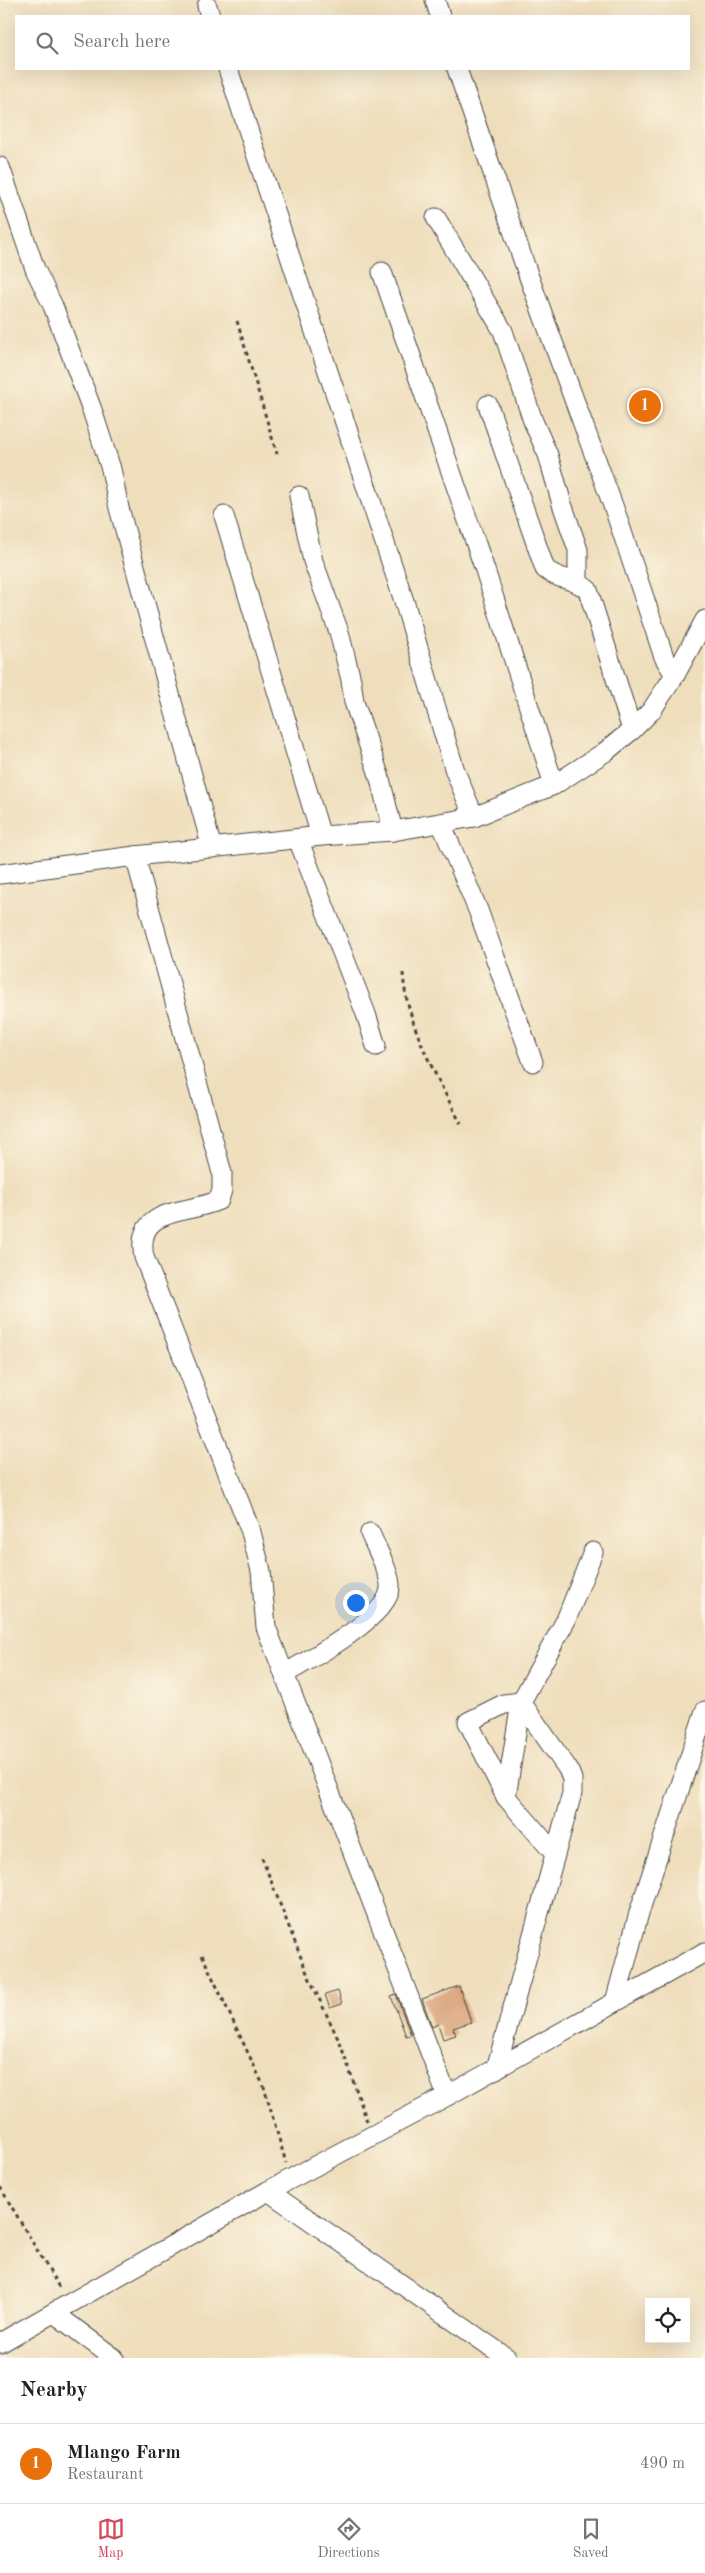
<!DOCTYPE html>
<html lang="en">
<head>
<meta charset="utf-8">
<style>
	:root { --surface:#fff; --page:#f6f6f6; --text:#202124; --muted:#757577; --line:#e0e0e0; --accent:#d1495b }
	body { margin:0; font-family:"Old Standard TT",serif; background:var(--page); color:var(--text) }
	.controls { position:absolute; right:15px; bottom:15px; display:grid; overflow:hidden; border-radius:0px; box-shadow:0 5px 20px #0002 }
	.controls button { width:45px; height:45px; display:grid; place-items:center; padding:0; border:0; border-bottom:1px solid var(--line); background:var(--surface); color:var(--text); font:25px sans-serif }
	.you { position:absolute; left:355px; top:1602px; width:18px; height:18px; margin:-12px; border:4px solid #fff; border-radius:50%; background:#1a73e8; box-shadow:0 0 0 8px #1a73e833 }
	.badge { display:grid; place-items:center; width:32px; height:32px; border-radius:50%; background:var(--accent); color:#fff; font-size:16px; font-weight:700 }
	.pin { position:absolute; translate:-50% -50%; border:2px solid #fff; box-shadow:0 1px 5px #0006 }
	.list { margin:0; padding:0; list-style:none }
	h2 { display:flex; justify-content:space-between; align-items:center; height:65px; margin:0; padding:0 20px; font-size:21px }
	h2 small { font-size:16px; font-weight:400; color:var(--muted) }
	.list li { display:grid; grid-template-columns:32px 1fr auto; gap:15px; align-items:center; box-sizing:border-box; height:80px; padding:0 20px; border-top:1px solid var(--line) }
	.list b { display:block; font-size:19px; white-space:nowrap }
	.list p { margin:0; font-size:16px; white-space:nowrap; color:var(--muted) }
	.list em { font-size:16px; font-style:normal; color:var(--muted) }
	.icon { flex:none; width:28px; height:28px; fill:none; stroke:currentColor; stroke-width:2; stroke-linecap:round; stroke-linejoin:round }
	.map { position:relative; flex:none; width:705px; height:2358px; overflow:hidden }
	.search { position:absolute; background:var(--surface); box-shadow:0 5px 20px #0002; left:15px; right:15px; top:15px; height:55px; display:flex; align-items:center; gap:12px; box-sizing:border-box; padding:0 18px; border-radius:0px; color:var(--muted); font-size:19px }
	.sheet { height:145px; background:var(--surface) }
	nav { display:flex; justify-content:space-around; align-items:center; box-sizing:border-box; height:70px; border-top:1px solid var(--line); background:var(--surface); font-size:14px; color:var(--muted) }
	nav a { display:grid; justify-items:center; gap:2px }
	nav .on { color:var(--accent) }
	.map>svg:first-child { display:block }
	.building { fill:#d9a27a }
	.lines { fill:none; stroke-linecap:round; stroke-linejoin:round }
	.minor-casing { stroke:#484641; stroke-width:21 }
	.path { stroke:#484641; stroke-width:3; stroke-dasharray:4 4; stroke-linecap:butt }
	.minor { stroke:#fff; stroke-width:19 }
</style>
</head>
<body>
<div class="map">
<svg width="705" height="2358" viewBox="0 0 705 2358">
	<rect width="100%" height="100%" fill="#fcf5e5"/>
	<filter id="ink" filterUnits="userSpaceOnUse"><feTurbulence type="fractalNoise" baseFrequency=".02" numOctaves="2"/><feDisplacementMap in="SourceGraphic" scale="10" xChannelSelector="R" yChannelSelector="G"/><feConvolveMatrix kernelMatrix="1 2 1 2 8 2 1 2 1" color-interpolation-filters="sRGB"/></filter>
	<filter id="wash" filterUnits="userSpaceOnUse"><feTurbulence type="fractalNoise" baseFrequency=".0096" numOctaves="4" result="noise"/><feDisplacementMap in="SourceGraphic" scale="20" xChannelSelector="R" yChannelSelector="G"/><feGaussianBlur stdDeviation="1.12" result="paint"/><feColorMatrix in="noise" values="0 0 0 0 0 0 0 0 0 0 0 0 0 0 0 0 0 1.4 0 .05"/><feComposite in="paint" operator="in"/></filter>
	<g filter="url(#wash)">
		<rect width="100%" height="100%" fill="#efdebc"/>
		<g id="blocks">
			<!-- building -->
			<g class="building">
				<polygon points="459,1986 471,2022 453,2028 456,2035 443,2039 438,2024 432,2027 422,1999"/>
				<polygon points="338,1991 342,2004 330,2008 325,1995"/>
				<polygon points="396,1994 411,2035 406,2036 391,1996"/>
			</g>
		</g>
	</g>
	<g filter="url(#ink)">
		<use href="#blocks" fill-opacity="0" stroke="#484641" stroke-width="1"/>
		<g class="lines">
			<defs>
				<g id="minor">
					<polyline points="435,0 440,16"/>
					<polyline points="207,6 210,16"/>
					<polyline points="228,69 404,601 455,771 474,817"/>
					<polyline points="457,69 529,277 615,511 664,657 675,675"/>
					<polyline points="0,167 35,269 53,306 91,407 111,469 119,508 212,848"/>
					<polyline points="436,218 503,331 533,421 548,455 562,504 578,550 578,581"/>
					<polyline points="382,272 485,570 554,785"/>
					<path d="M488 405 545 569C560 581 573 577 588 590L632 730"/>
					<polyline points="299,496 313,561 339,632 351,680 354,702 379,775 393,831"/>
					<polyline points="224,516 321,836"/>
					<polyline points="441,823 478,910 533,1062"/>
					<polyline points="298,839 366,1014 376,1046"/>
					<path d="M135 856 222 1173V1190L219 1200C187 1215 134 1206 144 1257L251 1532 261 1571 266 1627 447 2096"/>
					<polyline points="0,874 135,856 321,836 393,831 474,817 554,785 605,752 632,730 651,711 675,675 705,620"/>
					<path d="M284 1674C309 1660 390 1616 390 1587 391 1574 375 1546 370 1533"/>
					<polyline points="555,1854 506,1797 521,1702 566,1620 593,1552"/>
					<polyline points="615,2002 639,1913 705,1711"/>
					<polyline points="496,2069 572,1793 572,1779 568,1769 521,1702 504,1704 468,1722 506,1797"/>
					<polyline points="268,2191 507,2358"/>
					<polyline points="54,2313 114,2358"/>
					<polyline points="0,2343 268,2191 447,2096 705,1952"/>
				</g>
			</defs>
			<!-- minor casing -->
			<use href="#minor" class="minor-casing"/>
			<!-- path -->
			<g class="path">
				<polyline points="237,321 277,454"/>
				<path d="M403 973C406 1024 438 1079 461 1124"/>
				<polyline points="262,1858 307,1973 340,2043 367,2121"/>
				<polyline points="202,1955 264,2087 286,2163"/>
				<polyline points="0,2187 60,2289"/>
			</g>
			<!-- minor -->
			<use href="#minor" class="minor"/>
		</g>
	</g>
</svg>
<div class="controls">
<button><svg class="icon" aria-label="locate" viewBox="0 0 24 24"><circle cx="12" cy="12" r="6"/><path d="M12 2v4M12 18v4M2 12h4M18 12h4"/></svg></button>
</div>
<div class="you"></div>
<div class="pin badge" style="left:645px;top:406px;background:#e8710a">1</div>
<div class="search"><svg class="icon" aria-label="search" viewBox="0 0 24 24"><circle cx="10" cy="10" r="6"/><path d="M15 15l6 6"/></svg>Search here</div>
</div>
<section class="sheet">
<h2>Nearby<small></small></h2>
<ul class="list">
<li><span class="badge" style="background:#e8710a">1</span><div><b>Mlango Farm</b><p>Restaurant</p></div><em>490 m</em></li>
</ul>
</section>
<nav>
<a class="on"><svg class="icon" aria-label="map" viewBox="0 0 24 24"><path d="M3 6l6-2 6 2 6-2v14l-6 2-6-2-6 2zM9 4v14M15 6v14"/></svg>Map</a>
<a><svg class="icon" aria-label="directions" viewBox="0 0 24 24"><path d="M12 3l9 9-9 9-9-9zM9 14v-3h6M13 9l2 2-2 2"/></svg>Directions</a>
<a><svg class="icon" aria-label="saved" viewBox="0 0 24 24"><path d="M7 4h10v16l-5-4-5 4z"/></svg>Saved</a>
</nav>
</body>
</html>
